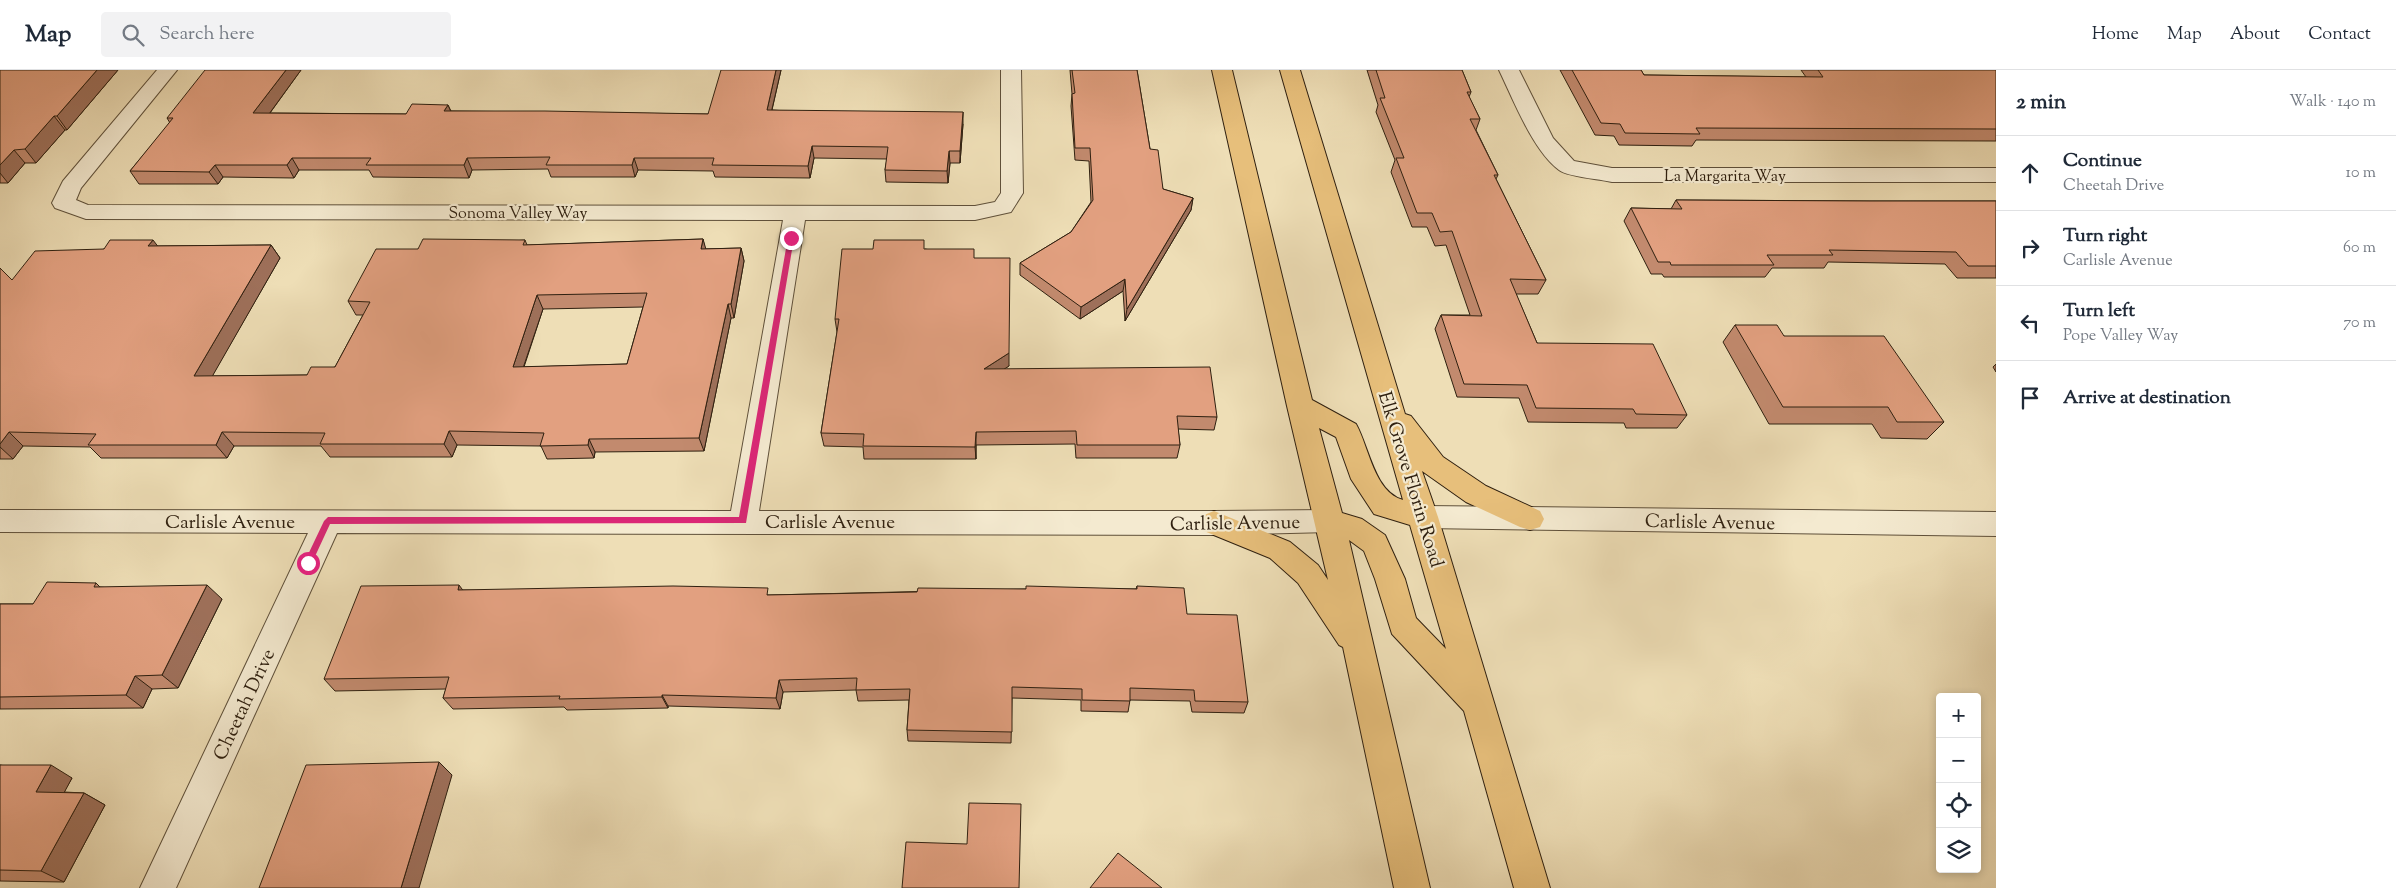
<!DOCTYPE html>
<html lang="en">
<head>
<meta charset="utf-8">
<style>
	:root { --surface:#fff; --page:#f2f2f3; --text:#1f2937; --muted:#747a83; --line:#e0e1e3 }
	body { margin:0; font-family:"Sorts Mill Goudy",serif; background:var(--page); color:var(--text) }
	.controls { position:absolute; right:15px; bottom:15px; display:grid; overflow:hidden; border-radius:5px; box-shadow:0 2px 8px #0003 }
	.controls button { width:45px; height:45px; display:grid; place-items:center; padding:0; border:0; border-bottom:1px solid var(--line); background:var(--surface); color:var(--text); font:25px sans-serif }
	.stop { position:absolute; width:15px; height:15px; margin:-11px; border:4px solid #db2777; border-radius:50%; background:#fff }
	.stop.end { background:#db2777; border-color:#fff; box-shadow:0 1px 5px #0008 }
	.list { margin:0; padding:0; list-style:none }
	h2 { display:flex; justify-content:space-between; align-items:center; height:65px; margin:0; padding:0 20px; font-size:21px }
	h2 small { font-size:16px; font-weight:400; color:var(--muted) }
	.list li { display:grid; grid-template-columns:32px 1fr auto; gap:15px; align-items:center; box-sizing:border-box; height:75px; padding:0 20px; border-top:1px solid var(--line) }
	.list b { display:block; font-size:19px; white-space:nowrap }
	.list p { margin:0; font-size:16px; white-space:nowrap; color:var(--muted) }
	.list em { font-size:16px; font-style:normal; color:var(--muted) }
	.icon { flex:none; width:28px; height:28px; fill:none; stroke:currentColor; stroke-width:2; stroke-linecap:round; stroke-linejoin:round }
	.map { position:relative; flex:none; width:1996px; height:818px; overflow:hidden }
	header { display:flex; align-items:center; gap:30px; box-sizing:border-box; height:70px; padding:0 25px; background:var(--surface); border-bottom:1px solid var(--line) }
	header strong { font-size:24px }
	nav { display:flex; gap:28px; margin-inline-start:auto; font-size:18px }
	.search { width:350px; height:45px; background:var(--page); display:flex; align-items:center; gap:12px; box-sizing:border-box; padding:0 18px; border-radius:5px; color:var(--muted); font-size:19px }
	main { display:flex }
	aside { flex:1; background:var(--surface) }
	.map>svg:first-child { display:block }
	.lines { fill:none; stroke-linecap:round; stroke-linejoin:round }
	.minor-casing { stroke:#5f503a; stroke-width:2 }
	.primary-casing { stroke:#2f2010; stroke-width:2 }
	.minor { fill:#f4ead0; fill-rule:evenodd }
	.primary { fill:#e7bf7b; fill-rule:evenodd }
	.wall { fill:#c28a6e; stroke:#2f2010; fill-rule:evenodd }
	.shaded-wall { fill:#9e705a; stroke:#2f2010 }
	.building { fill:#e2a080; stroke:#2f2010; fill-rule:evenodd }
	.route { fill:#db2777 }
	.labels { text-anchor:middle; stroke-width:4.5; stroke-linejoin:round; paint-order:stroke }
	.far-street-label { font-size:16px; fill:#2f2010; stroke:#f4ead0 }
	.street-label { font-size:19px; fill:#2f2010; stroke:#f4ead0 }
</style>
</head>
<body>
<header>
<strong>Map</strong>
<div class="search"><svg class="icon" aria-label="search" viewBox="0 0 24 24"><circle cx="10" cy="10" r="6"/><path d="M15 15l6 6"/></svg>Search here</div>
<nav><a>Home</a><a>Map</a><a>About</a><a>Contact</a></nav>
</header>
<main>
<div class="map">
<svg width="1996" height="818" viewBox="0 0 1996 818">
	<rect width="100%" height="100%" fill="#eedeb6"/>
	<filter id="stains"><feTurbulence type="fractalNoise" baseFrequency=".004" numOctaves="4"/><feColorMatrix values="0 0 0 0 .2 0 0 0 0 .09 0 0 0 0 .02 0 0 0 .5 -.17"/></filter>
	<radialGradient id="worn" r=".72"><stop offset=".6" stop-color="#630" stop-opacity="0"/><stop offset="1" stop-color="#630" stop-opacity=".3"/></radialGradient>
	<g class="lines">
		<defs>
			<g id="minor">
				<polygon points="157,0 177,0 81,118 76,130 88,135 975,136 995,132 1001,123 1001,0 1021,0 1023,123 1011,142 975,150 805,150 759,441 1214,441 1330,440 1340,443 1344,451 1340,459 1330,462 1214,465 337,463 176,818 140,818 308,463 0,462 0,440 731,441 783,150 86,149 55,138 52,133 63,111"/>
				<path d="M1499 0H1519L1553 68 1574 91 1612 98H1996V112H1612C1600 109 1568 107 1559 100 1533 81 1513 29 1499 0Z"/>
				<polygon points="1424,436 1996,442 1996,466 1424,458 1414,455 1410,447 1414,439"/>
			</g>
			<path id="primary" d="M1212 0H1232L1312 330 1356 354C1369 377 1374 422 1403 430L1280 0H1300L1405 344 1411 346 1443 387 1486 416 1540 441 1544 449 1540 457 1530 460 1520 457 1466 432 1422 401 1438 447 1550 818H1514L1464 641 1392 564 1375 509 1364 481 1349 470 1430 818H1394L1343 577 1339 575 1298 513 1270 488 1204 461 1200 453 1204 445 1214 441 1290 472 1318 495 1328 510 1287 336ZM1319 358 1336 367 1351 409 1374 444 1410 455 1446 579 1416 548 1405 509 1385 465 1362 449 1342 443Z"/>
		</defs>
		<!-- minor casing -->
		<use href="#minor" class="minor-casing"/>
		<!-- primary casing -->
		<use href="#primary" class="primary-casing"/>
		<!-- minor -->
		<use href="#minor" class="minor"/>
		<!-- primary -->
		<use href="#primary" class="primary"/>
	</g>
	<!-- wall -->
	<g class="wall">
		<polygon points="0,0 118,0 67,60 65,60 36,93 25,93 8,113 0,113"/>
		<polygon points="301,0 270,43 406,44 448,35 451,41 708,44 781,0 772,40 963,54 960,93 950,93 948,113 886,112 885,100 887,89 814,88 810,108 715,107 713,101 638,100 635,107 551,107 548,99 472,100 469,108 373,107 369,100 299,100 294,108 223,107 218,114 139,114 130,101 170,53 167,48"/>
		<polygon points="1070,0 1137,0 1150,79 1163,119 1193,128 1191,140 1125,251 1123,221 1080,249 1020,205 1020,193 1071,162 1091,132 1089,91 1075,90 1071,36 1072,24"/>
		<polygon points="1367,0 1462,0 1471,22 1469,27 1480,49 1476,60 1498,105 1496,109 1546,210 1538,224 1516,224 1537,273 1687,345 1677,358 1626,358 1624,353 1528,352 1519,328 1457,327 1435,259 1441,245 1470,245 1446,175 1435,176 1427,157 1412,157 1391,102 1395,90 1376,42 1378,35"/>
		<polygon points="1560,0 1641,0 1644,5 1806,7 1801,0 1996,0 1996,71 1696,70 1692,76 1619,75 1614,66 1595,65"/>
		<polygon points="1676,130 1870,131 1996,131 1996,208 1957,208 1945,194 1828,192 1824,198 1772,198 1765,207 1664,207 1662,204 1651,204 1624,151 1631,138 1671,139"/>
		<path d="M703 169 705 179 741 178 744 191 734 248H731L704 381 595 382 594 388 547 389 541 376 457 375 452 387H330L321 376H234L227 388H101L90 377 23 376 13 389H0V198L12 210 104 179 158 176 271 175 280 188 212 306 307 305 335 297 363 245H356L348 231 418 179 525 170 527 175ZM643 237 627 294 524 297 543 239Z"/>
		<polygon points="925,179 974,188 1009,296 1004,299 1217,347 1214,360 1178,359 1180,375 1177,388 1076,388 1075,374 976,375 976,389 864,389 863,377 824,376 821,363 837,262 835,249"/>
		<polygon points="1735,255 1784,266 1944,352 1927,369 1881,368 1872,354 1769,354 1723,272"/>
		<polygon points="1996,294 1996,302 1993,297"/>
		<polygon points="96,513 100,517 222,529 178,618 152,619 143,638 0,639 0,534 33,534"/>
		<polygon points="1137,516 1187,544 1248,632 1244,643 1192,642 1190,631 1130,630 1128,642 1081,641 1081,630 1012,628 1011,673 908,671 907,660 909,630 858,631 856,620 783,622 780,639 668,636 668,638 567,640 564,637 453,639 443,628 446,619 335,621 324,609 463,520 770,525 1026,519 1136,519"/>
		<polygon points="0,695 72,708 64,722 84,723 105,735 64,812 0,811"/>
	</g>
	<!-- shaded-wall -->
	<g class="shaded-wall">
		<polygon points="97,0 118,0 67,60 57,46"/>
		<polygon points="286,0 301,0 261,55 253,43"/>
		<polygon points="776,0 781,0 769,52 767,40"/>
		<polygon points="448,35 453,47 444,41"/>
		<polygon points="963,42 963,54 960,93 960,81"/>
		<polygon points="54,46 65,60 36,93 25,79"/>
		<polygon points="812,76 814,88 810,108 808,96"/>
		<polygon points="14,80 25,93 8,113 0,103 0,95"/>
		<polygon points="949,81 950,93 948,113 947,101"/>
		<polygon points="292,88 299,100 294,108 287,95"/>
		<polygon points="467,88 472,100 469,108 464,95"/>
		<polygon points="634,88 638,100 635,107 632,95"/>
		<polygon points="215,95 223,107 218,114 209,102"/>
		<polygon points="1193,128 1191,140 1125,251 1127,239"/>
		<polygon points="703,169 707,183 701,179"/>
		<polygon points="153,170 163,183 148,176"/>
		<polygon points="271,175 280,188 205,319 194,306"/>
		<polygon points="741,178 744,191 734,248 731,234"/>
		<polygon points="1125,209 1123,221 1080,249 1081,237"/>
		<polygon points="537,225 543,239 519,310 513,297"/>
		<polygon points="728,234 731,248 704,381 699,368"/>
		<polygon points="1009,283 1009,296 984,312 984,299"/>
		<polygon points="449,361 457,375 452,387 444,374"/>
		<polygon points="9,362 23,376 13,389 0,377 0,374"/>
		<polygon points="222,362 234,376 227,388 216,375"/>
		<polygon points="976,362 976,389 975,377"/>
		<polygon points="589,369 595,382 594,388 588,375"/>
		<polygon points="207,515 222,529 178,618 162,605"/>
		<polygon points="459,515 468,527 458,520"/>
		<polygon points="135,606 152,619 143,638 126,625"/>
		<polygon points="779,610 783,622 780,639 776,628"/>
		<polygon points="662,625 668,636 668,638 662,627"/>
		<polygon points="439,692 452,705 419,818 401,818"/>
		<polygon points="51,695 72,708 58,734 36,722"/>
		<polygon points="84,723 105,735 64,812 41,801"/>
	</g>
	<!-- building -->
	<g class="building">
		<polygon points="0,0 97,0 57,46 54,46 25,79 14,80 0,95"/>
		<polygon points="205,0 286,0 253,43 406,44 412,34 448,35 444,41 545,41 708,44 721,0 776,0 767,40 963,42 960,81 949,81 947,101 885,100 888,77 812,76 808,96 712,95 714,88 634,88 632,95 546,95 550,87 467,88 464,95 366,95 371,88 292,88 287,95 215,95 209,102 130,101 173,48 167,48"/>
		<polygon points="1072,0 1137,0 1150,79 1158,80 1163,119 1193,128 1127,239 1125,209 1081,237 1020,193 1071,162 1093,130 1090,78 1075,78 1072,24 1075,23"/>
		<polygon points="1376,0 1462,0 1471,22 1467,22 1480,49 1470,49 1498,105 1494,105 1546,210 1510,209 1537,273 1653,274 1687,345 1636,344 1633,339 1536,338 1527,315 1464,314 1441,245 1482,246 1452,161 1440,162 1432,143 1417,143 1396,88 1404,88 1380,28 1385,28"/>
		<polygon points="1572,0 1641,0 1644,5 1823,7 1818,0 1996,0 1996,59 1696,58 1700,64 1625,63 1620,54 1601,53"/>
		<polygon points="1676,130 1870,131 1996,131 1996,196 1968,196 1956,182 1829,180 1833,185 1767,185 1774,195 1671,195 1670,192 1658,192 1631,138 1682,139"/>
		<path d="M423 169 525 170 523 175 703 169 701 179 741 178 731 234H728L699 368 589 369 588 375 540 376 544 363 449 361 444 374H320L325 363 222 362 216 375H88L96 364 9 362 0 374V198L12 210 35 181 104 179 110 170H153L148 176 271 175 194 306 307 305 311 297H335L370 232 348 231 376 179H418ZM647 223 627 294 513 297 537 225Z"/>
		<polygon points="874,170 924,170 924,179 974,179 974,188 1010,188 1009,283 984,299 1210,297 1217,347 1177,346 1180,375 1077,375 1076,361 976,362 975,377 863,376 864,364 821,363 839,249 835,249 842,179 873,179"/>
		<polygon points="1735,255 1777,255 1784,266 1884,266 1944,352 1897,352 1888,337 1783,337"/>
		<polygon points="47,512 96,513 94,517 207,515 162,605 135,606 126,625 0,627 0,534 33,534"/>
		<polygon points="459,515 458,520 673,516 768,518 767,525 917,522 918,518 1026,519 1026,516 1137,519 1137,516 1184,518 1187,544 1237,545 1248,632 1195,631 1194,620 1130,618 1130,631 1082,630 1082,619 1012,617 1012,662 907,660 910,619 856,620 857,608 779,610 776,628 662,625 662,627 559,629 560,626 443,628 449,607 324,609 361,516"/>
		<polygon points="439,692 401,818 259,818 306,695"/>
		<polygon points="0,695 51,695 36,722 84,723 41,801 0,800"/>
		<polygon points="969,733 1021,734 1019,818 902,818 906,772 967,774"/>
		<polygon points="1118,783 1162,818 1090,818"/>
	</g>
	<!-- route -->
	<polygon class="route" points="788,167 794,168 746,453 330,454 311,495 305,495 304,493 324,451 328,447 739,447"/>
	<g class="labels">
		<!-- far-street labels -->
		<g class="far-street-label">
			<text x="1725" y="111">La Margarita Way</text>
			<text x="518" y="148">Sonoma Valley Way</text>
		</g>
		<!-- street labels -->
		<g class="street-label">
			<text transform="translate(1412 409) rotate(73)" y="7">Elk Grove Florin Road</text>
			<text x="230" y="458">Carlisle Avenue</text>
			<text x="830" y="458">Carlisle Avenue</text>
			<text transform="translate(1710 451) rotate(1)" y="7">Carlisle Avenue</text>
			<text transform="translate(1235 452) rotate(-1)" y="7">Carlisle Avenue</text>
			<text transform="translate(243 634) rotate(-65)" y="7">Cheetah Drive</text>
		</g>
	</g>
	<rect width="100%" height="100%" filter="url(#stains)"/>
	<rect width="100%" height="100%" fill="url(#worn)"/>
</svg>
<div class="controls">
<button>+</button>
<button>−</button>
<button><svg class="icon" aria-label="locate" viewBox="0 0 24 24"><circle cx="12" cy="12" r="6"/><path d="M12 2v4M12 18v4M2 12h4M18 12h4"/></svg></button>
<button><svg class="icon" aria-label="layers" viewBox="0 0 24 24"><path d="M12 4l9 5-9 5-9-5zM3 14l9 5 9-5"/></svg></button>
</div>
<div class="stop" style="left:308px;top:493px"></div>
<div class="stop end" style="left:791px;top:168px"></div>
</div>
<aside>
<h2>2 min<small>Walk · 140 m</small></h2>
<ul class="list">
<li><svg class="icon" aria-label="ahead" viewBox="0 0 24 24"><path d="M12 20V5M6 11l6-6 6 6"/></svg><div><b>Continue</b><p>Cheetah Drive</p></div><em>10 m</em></li>
<li><svg class="icon" aria-label="right" viewBox="0 0 24 24"><path d="M7 20v-9h11M14 6l5 5-5 5"/></svg><div><b>Turn right</b><p>Carlisle Avenue</p></div><em>60 m</em></li>
<li><svg class="icon" aria-label="left" viewBox="0 0 24 24"><path d="M17 20v-9H6M10 6l-5 5 5 5"/></svg><div><b>Turn left</b><p>Pope Valley Way</p></div><em>70 m</em></li>
<li><svg class="icon" aria-label="arrive" viewBox="0 0 24 24"><path d="M6 21V4h12l-3 4 3 4H6"/></svg><div><b>Arrive at destination</b></div></li>
</ul>
</aside>
</main>
</body>
</html>
